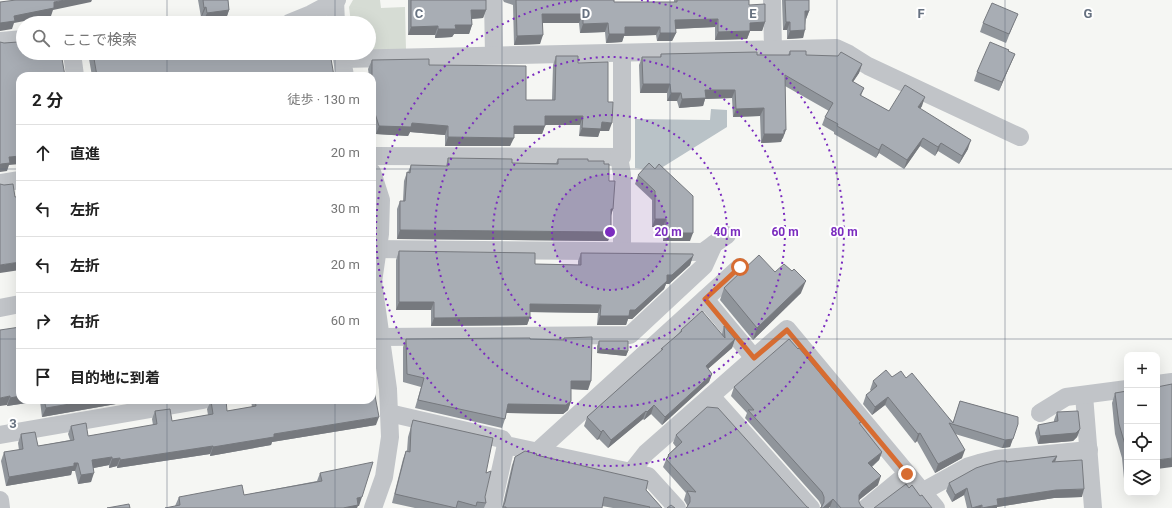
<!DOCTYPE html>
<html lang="ja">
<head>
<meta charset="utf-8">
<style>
	:root { --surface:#fff; --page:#f6f6f6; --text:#222; --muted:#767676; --line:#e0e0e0 }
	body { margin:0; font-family:Roboto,"Noto Sans JP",sans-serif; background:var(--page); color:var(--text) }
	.controls { position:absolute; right:12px; bottom:12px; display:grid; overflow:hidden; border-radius:8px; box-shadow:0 4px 16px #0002 }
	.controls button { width:36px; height:36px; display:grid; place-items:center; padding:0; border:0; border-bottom:1px solid var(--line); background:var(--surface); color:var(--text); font:20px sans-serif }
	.stop { position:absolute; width:12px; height:12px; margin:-9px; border:3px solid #d76c31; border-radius:50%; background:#fff }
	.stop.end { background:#d76c31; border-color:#fff; box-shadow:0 1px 4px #0008 }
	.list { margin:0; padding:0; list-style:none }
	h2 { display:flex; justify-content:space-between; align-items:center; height:52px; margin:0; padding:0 16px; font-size:17px }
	h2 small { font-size:13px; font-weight:400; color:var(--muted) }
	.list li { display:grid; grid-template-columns:26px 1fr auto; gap:12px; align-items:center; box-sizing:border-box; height:56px; padding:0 16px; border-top:1px solid var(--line) }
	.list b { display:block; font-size:15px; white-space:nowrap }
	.list em { font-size:13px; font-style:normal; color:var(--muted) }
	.icon { flex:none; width:22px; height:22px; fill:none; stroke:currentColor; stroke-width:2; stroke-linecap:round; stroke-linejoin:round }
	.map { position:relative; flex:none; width:1172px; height:508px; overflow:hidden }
	.search { position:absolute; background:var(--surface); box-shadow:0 4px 16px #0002; left:16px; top:16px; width:360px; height:44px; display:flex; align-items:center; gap:10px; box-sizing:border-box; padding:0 14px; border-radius:22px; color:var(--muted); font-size:15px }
	.panel { position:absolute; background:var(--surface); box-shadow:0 4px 16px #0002; left:16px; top:72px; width:360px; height:332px; border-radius:12px }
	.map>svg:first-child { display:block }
	.green { fill:#d6dcd4 }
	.water { fill:#b9c2c7 }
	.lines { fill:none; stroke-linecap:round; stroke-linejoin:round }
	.street { stroke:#c1c4c8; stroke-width:18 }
	.wall { fill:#90959b }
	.shaded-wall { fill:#76797e }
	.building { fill:#a8adb4; stroke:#76797e }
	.route { stroke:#d76c31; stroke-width:5 }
	.grid { fill:none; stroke:#677281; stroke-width:1; stroke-opacity:0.55 }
	.ring { fill:none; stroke:#7b2cbf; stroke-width:2; stroke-dasharray:2 4 }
	.grid-label { font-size:13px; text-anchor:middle; font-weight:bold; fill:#677281; stroke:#fff; stroke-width:4; stroke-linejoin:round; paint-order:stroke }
	.centre { fill:#7b2cbf; stroke:#fff; stroke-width:2 }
	.ring-label { font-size:12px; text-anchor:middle; font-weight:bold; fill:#7b2cbf; stroke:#fff; stroke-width:4; stroke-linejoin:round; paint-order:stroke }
</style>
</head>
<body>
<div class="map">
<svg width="1172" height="508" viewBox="0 0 1172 508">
	<rect width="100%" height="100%" fill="#f5f6f3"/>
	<!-- green -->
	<polygon class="green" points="353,0 380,0 381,8 405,7 406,50 369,51 369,23 351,23 349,7"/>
	<!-- water -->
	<polygon class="water" points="711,109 727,110 727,127 658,170 635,168 635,119 710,120"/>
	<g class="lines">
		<!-- street -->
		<g class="street">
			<polyline points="335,0 336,23"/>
			<polyline points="493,0 494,55"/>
			<polyline points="772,0 773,50"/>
			<polyline points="289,23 311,14 337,0"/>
			<polyline points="0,41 23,39"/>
			<polyline points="72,53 75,76"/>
			<polyline points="341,53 345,76"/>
			<polyline points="342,59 836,48 849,54 868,66 1020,137"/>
			<polyline points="372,156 622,157 622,53"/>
			<polyline points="619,157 622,174 622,251"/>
			<polyline points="372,172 381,200 380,234 373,282 388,389 390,437 384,477 373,508"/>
			<polyline points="0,183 20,180"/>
			<polyline points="372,249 703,252 714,244"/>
			<polyline points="705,299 754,358"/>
			<polyline points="0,308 20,304"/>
			<polyline points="380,337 630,335 704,266 714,244 727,235"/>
			<polyline points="1157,384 1172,382"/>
			<polyline points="1084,395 1093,508"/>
			<polyline points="711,396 811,508"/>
			<polyline points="389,413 502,439 506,445 631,472 646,453 787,329 936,508"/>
			<polyline points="1040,413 1066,397 1127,389"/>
			<polyline points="0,435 203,400"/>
			<polyline points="538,451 740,267"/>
			<polyline points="631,472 648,476 677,508"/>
			<polyline points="922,492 969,466 979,463 996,459 1089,450"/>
			<polyline points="0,500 1,508"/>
			<polyline points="492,508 506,445"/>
			<polyline points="866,508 907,474"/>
		</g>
	</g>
	<!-- wall -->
	<g class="wall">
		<polygon points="198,0 228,0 229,10 226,19 203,22 202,16 201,17"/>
		<polygon points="408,0 486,0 486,10 483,18 472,19 472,25 469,34 454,34 452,37 435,38 435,35 408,35"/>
		<polygon points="503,0 614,0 614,2 674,2 674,0 749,0 749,5 765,22 762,31 750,31 747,39 715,40 715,27 675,29 676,33 672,41 657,41 656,35 624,36 622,42 606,43 605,32 580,33 579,23 543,23 540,44 514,45 513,5 504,2"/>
		<polygon points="782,0 809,0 809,11 806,19 803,38 787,39 787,30 783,30"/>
		<polygon points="983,23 1014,23 1006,43 980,32"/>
		<polygon points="790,51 806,55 862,64 859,73 853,82 864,88 861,96 889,111 922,106 920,109 968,149 959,164 938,151 935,156 920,146 904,169 879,153 876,158 834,134 834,132 822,125 825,117 829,111 785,86 783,138 782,139 781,142 761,143 760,116 733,117 732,98 705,99 703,106 679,108 677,101 667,101 667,93 640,93 639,65 642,57 660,57 661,54 788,55"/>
		<polygon points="92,53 129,53 130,59 170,58 334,76 92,76 89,59"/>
		<polygon points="1015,54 999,91 974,81 977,72"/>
		<polygon points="556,56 578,63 609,131 600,131 598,137 579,136 580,125 545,125 542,134 514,134 510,146 445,146 445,135 410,132 408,136 376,134 372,123 372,76 369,76 368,69 372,60 429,65 526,100 552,100 553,65"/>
		<polygon points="448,158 512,163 556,163 558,159 588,161 604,164 609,181 613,209 611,216 611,232 608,241 397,239 397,209 400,201 403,201 404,181 407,172 408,172 411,165 446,166"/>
		<polygon points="649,163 690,241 663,241 663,227 652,227 652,200 635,184 638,175"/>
		<polygon points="399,251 535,264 578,265 578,261 581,253 693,256 690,265 669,284 666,284 664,289 632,319 628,319 626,325 597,325 598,313 530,312 530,317 527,325 431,326 431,310 396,310 396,260"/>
		<polygon points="775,272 801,293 753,340 720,300 724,288"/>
		<polygon points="724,326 735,339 732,348 708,369 712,374 709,382 662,425 651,414 644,420 643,419 608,448 599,439 597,440 584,426 587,417 661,351 679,333 681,330 722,334"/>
		<polygon points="20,327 20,400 133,400 133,401 42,417 40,401 7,406"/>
		<polygon points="564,338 588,390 571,389 571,401 568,410 563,414 506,413 505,419 502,428 415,408 421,387 403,382 403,347 406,339 530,339 563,340"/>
		<polygon points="599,341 628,351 626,356 597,353 597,346"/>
		<polygon points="892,377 906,378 953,422 960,401 1018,417 1010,447 1002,448 955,434 962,458 935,473 917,441 915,443 885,405 872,415 863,404 866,395 871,391 870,390 873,381"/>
		<polygon points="734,387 861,422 860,424 882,452 879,460 872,467 878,485 859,500 859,502 861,506 864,508 830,508 830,507 821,507 821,505 819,501 745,418 747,413 731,396"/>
		<polygon points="1127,391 1127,489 1125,489 1122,458 1115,434 1112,403 1115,393"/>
		<polygon points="252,400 288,400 288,402 297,403 376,425 272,442 271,445 210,456 210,454 117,468 117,466 109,468 109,465 93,468 91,482 78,484 75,471 72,471 71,475 6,486 1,461 4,452 19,450 18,443 21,434 38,446 70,440 68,434 71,426 88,436 153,425 152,419 155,411 172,421 208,415 207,409 211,401 227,411 252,407 251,401"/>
		<polygon points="1057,412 1080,429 1077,437 1073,441 1038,444 1035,433 1038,425 1054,422 1054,420"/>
		<polygon points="413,420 486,473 485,497 486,503 484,508 415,508 392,503 403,459 406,451 407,451 408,437"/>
		<polygon points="676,435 807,507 687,507 687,505 684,500 686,493 663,467 668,455 676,447 673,443"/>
		<polygon points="536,455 646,490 662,508 613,508 602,506 602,508 502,508 512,465 515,457"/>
		<polygon points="1057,456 1055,462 1082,497 1054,498 997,507 997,508 967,508 964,495 952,502 946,491 949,483 1006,462"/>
		<polygon points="320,473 359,506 175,506 179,497 244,495 317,481"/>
	</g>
	<!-- shaded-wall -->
	<g class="shaded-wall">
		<polygon points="65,0 92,0 91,2 53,10 51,16 14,23 12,29 0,31 0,23 14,16 54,2"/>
		<polygon points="206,7 202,16 201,17 204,8"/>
		<polygon points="229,10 226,19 203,22 207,13"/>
		<polygon points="471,10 486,10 483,18 468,19"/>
		<polygon points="805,11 809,11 806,19"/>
		<polygon points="542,14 583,14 579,23 539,23"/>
		<polygon points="718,19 715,27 672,29 675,20"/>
		<polygon points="765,22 762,31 750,31 747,39 715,40 718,32 750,23"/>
		<polygon points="786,22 790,22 787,30 783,30"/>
		<polygon points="608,23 605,32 580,33 583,24"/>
		<polygon points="455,25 472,25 469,34 454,34 452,37 435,38 438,29"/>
		<polygon points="438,26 435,35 408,35 411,27"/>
		<polygon points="625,27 660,27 656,35 624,36 622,42 606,43 609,34"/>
		<polygon points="805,30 803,38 787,39 790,31"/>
		<polygon points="660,33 676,33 672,41 657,41"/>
		<polygon points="543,35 540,44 514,45 517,36"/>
		<polygon points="1015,54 1011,63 999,91 1002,82"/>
		<polygon points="862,64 859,73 848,89 852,81"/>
		<polygon points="643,84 670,84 667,93 640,93"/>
		<polygon points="705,90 735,90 732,98 705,99 703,106 679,108 682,99"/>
		<polygon points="671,93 681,93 677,101 667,101"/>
		<polygon points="925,97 922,106 915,116 918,107"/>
		<polygon points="764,108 760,116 733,117 736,109"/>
		<polygon points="545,116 583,116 580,125 542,125"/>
		<polygon points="602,122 612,123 609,131 600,131 598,137 579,136 582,128"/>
		<polygon points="412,123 448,126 445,135 410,132 408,136 376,134 379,126"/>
		<polygon points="514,126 545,126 542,134 511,134"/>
		<polygon points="786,130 783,138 782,139 781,142 761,143 764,134"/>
		<polygon points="448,137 514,138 510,146 445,146"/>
		<polygon points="923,138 920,146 904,169 907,160"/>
		<polygon points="971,140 968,149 959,164 962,156"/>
		<polygon points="941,143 938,151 935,156 938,147"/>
		<polygon points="882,144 879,153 876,158 879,150"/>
		<polygon points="20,156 20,164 9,165 7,171 0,172 0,165 9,157"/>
		<polygon points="611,209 613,209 610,217"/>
		<polygon points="655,219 666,219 663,227 652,227"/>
		<polygon points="400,230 611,232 608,241 397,239"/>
		<polygon points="666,233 693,233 690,241 663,241"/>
		<polygon points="693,256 690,265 669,284 666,284 664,289 632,319 628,319 626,325 597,325 600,316 667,275"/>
		<polygon points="20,262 20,270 0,273 0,265"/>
		<polygon points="806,281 801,293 753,340 757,328"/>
		<polygon points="399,302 434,302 431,310 396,310"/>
		<polygon points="530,304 601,305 598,313 527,312"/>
		<polygon points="530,317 527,325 431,326 434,318"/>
		<polygon points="735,339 732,348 702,374 706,366"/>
		<polygon points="599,349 628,351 626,356 597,353"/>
		<polygon points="712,374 709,382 662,425 665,417"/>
		<polygon points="571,381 591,381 588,390 568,389"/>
		<polygon points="10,396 7,405 0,406 0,398"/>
		<polygon points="20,396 20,400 40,400 40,401 7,406 10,398"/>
		<polygon points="888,397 885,405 872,415 875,407"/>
		<polygon points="94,400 133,400 133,401 42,417 46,408"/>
		<polygon points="571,401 568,410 563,414 505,413 508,404"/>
		<polygon points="654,405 651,414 644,420 647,412"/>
		<polygon points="646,411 643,419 608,448 611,440"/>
		<polygon points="379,417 376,425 272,442 271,445 210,456 213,447 274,434"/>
		<polygon points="1080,429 1077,437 1073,441 1038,444 1040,436"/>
		<polygon points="603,430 599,439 597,440 601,432"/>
		<polygon points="920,433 917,441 915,443 918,434"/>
		<polygon points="1013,439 1010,447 1002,448 1005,440"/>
		<polygon points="213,446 210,454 117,468 120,460"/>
		<polygon points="965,450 962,458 935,473 938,464"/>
		<polygon points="882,452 879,460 865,472 868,463"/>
		<polygon points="1057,456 1054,464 1052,462"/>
		<polygon points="112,457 109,465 89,469 92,460"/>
		<polygon points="120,458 117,466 109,468 112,459"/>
		<polygon points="1172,458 1172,467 1157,469 1157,460"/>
		<polygon points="74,463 78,463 75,471 72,471 71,475 6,486 9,477"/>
		<polygon points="94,473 91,482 78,484 81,475"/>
		<polygon points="881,476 878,485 859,500 859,495 862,491"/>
		<polygon points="1127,483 1127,489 1125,489"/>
		<polygon points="967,488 964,495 952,502 955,495"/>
		<polygon points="1084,489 1082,497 1054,498 997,507 997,508 984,508 997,499 1056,490"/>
		<polygon points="362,497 359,506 358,506 357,508 343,508 357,498"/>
		<polygon points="833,499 830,507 829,508 823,508"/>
		<polygon points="982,505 981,508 972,508"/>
	</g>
	<!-- building -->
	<g class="building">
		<polygon points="16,0 65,0 54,2 54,8 14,16 15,21 0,23 0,2"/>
		<polygon points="203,0 228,0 229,10 207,13 206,7 204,8"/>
		<polygon points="411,0 486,0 486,10 471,10 472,25 455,25 456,29 438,29 438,26 411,27"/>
		<polygon points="516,0 614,0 614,2 677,2 677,0 749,0 749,5 765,4 765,22 750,23 750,31 718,32 718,19 675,20 676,33 660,33 660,27 625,27 625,34 609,34 608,23 583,24 583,14 542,14 543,35 517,36"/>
		<polygon points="785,0 809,0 809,11 805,11 805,30 790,31 790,22 786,22"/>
		<polygon points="992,3 1018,14 1009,34 983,23"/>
		<polygon points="318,20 319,23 302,23 302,22"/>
		<polygon points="0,42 4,43 18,42 19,47 23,47 23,53 61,53 65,76 20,76 20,156 9,157 10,163 1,164 0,165"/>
		<polygon points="990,42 1009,50 1008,51 1015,54 1002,82 977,72"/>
		<polygon points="790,51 806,51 806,55 838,56 841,52 862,64 852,81 864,88 860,95 889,111 905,85 925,97 918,107 971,140 962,156 941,143 938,147 923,138 907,160 882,144 879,150 837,126 838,124 825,117 833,103 785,75 786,130 784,130 784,134 764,134 764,108 736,109 735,90 705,90 706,98 682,99 681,93 671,93 670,84 643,84 642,57 661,57 661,54 757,52 757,55 790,55"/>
		<polygon points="93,53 129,53 130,59 163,53 169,53 170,58 204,53 330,53 334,76 97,76"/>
		<polygon points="556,56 578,56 578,63 608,62 608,102 613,102 612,123 602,122 601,129 582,128 583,116 545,116 545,126 514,126 514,138 448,137 448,126 412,123 411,127 379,126 372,104 372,60 429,59 429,65 526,66 526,100 555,100"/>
		<polygon points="448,158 512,159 512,163 558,164 558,159 588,159 588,161 604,161 604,164 609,164 609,181 615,181 613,209 611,209 611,232 400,230 400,201 405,201 407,172 410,173 411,165 448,166"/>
		<polygon points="649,163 655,169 659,164 693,196 693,233 666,233 666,219 655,219 655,191 638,175"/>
		<polygon points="0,184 4,185 13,184 15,197 20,196 20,262 0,265"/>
		<polygon points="399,251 535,253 535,264 581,265 581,253 693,254 693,256 672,275 667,275 667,281 635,310 630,310 629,316 600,316 601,305 530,304 530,317 434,318 434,302 399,302"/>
		<polygon points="759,255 775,272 784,264 792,271 794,269 806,281 757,328 724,288"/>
		<polygon points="702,311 725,338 724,326 735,339 706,366 712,374 665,417 654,405 647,412 646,411 611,440 603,430 601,432 587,417 663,349 661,349 682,331 681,330"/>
		<polygon points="20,327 20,396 10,398 10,396 0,398 0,330"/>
		<polygon points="592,337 591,381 571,381 571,401 566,405 508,404 505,419 418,400 424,378 407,374 406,339 530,338 530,339 564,340 564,338"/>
		<polygon points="789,339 798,349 799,348 861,422 859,423 882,452 868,463 881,476 862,491 859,495 859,502 861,506 864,508 841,508 833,499 823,508 820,508 821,508 824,502 824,497 822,492 748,410 754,410 734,387"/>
		<polygon points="599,341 628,341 628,351 599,349"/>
		<polygon points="886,370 892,377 901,371 906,378 912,373 953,423 960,401 1018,417 1018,424 1013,439 1005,440 949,423 965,450 938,464 920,433 918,434 888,397 875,407 866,395 877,386 873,381"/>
		<polygon points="1172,384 1172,458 1157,460 1157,387"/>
		<polygon points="372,385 373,385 379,417 274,434 274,437 213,447 213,446 120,460 120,458 112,459 112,457 92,460 94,473 81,475 78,463 74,463 74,466 9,477 4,452 23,449 21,434 35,432 38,446 74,440 71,426 86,423 88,436 157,424 155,411 170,409 172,421 213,414 211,401 211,400 226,400 227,411 256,406 255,400 288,400 288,402 297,400 297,403 316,400 372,400"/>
		<polygon points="1127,391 1127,462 1126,448 1119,424 1115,393"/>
		<polygon points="44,400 94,400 46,408"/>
		<polygon points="707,407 718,408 807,507 809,508 686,508 687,507 690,502 690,497 687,491 696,492 666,459 669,456 668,455 682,442 676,435"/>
		<polygon points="1078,411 1080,429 1076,433 1040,436 1038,425 1058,421 1057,412"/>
		<polygon points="413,420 493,438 486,473 491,471 485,497 486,503 477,502 476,506 458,501 456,508 395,494 406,451 410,452 411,428"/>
		<polygon points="525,451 537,454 536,455 648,481 646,490 662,508 649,508 650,507 604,497 602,508 506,508 506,507 503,507 505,502 515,457"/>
		<polygon points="1057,456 1052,462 1082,460 1084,489 1056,490 997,499 998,505 982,508 982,505 972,508 967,488 955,495 949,483 976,468 985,465 1001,461 1007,461 1006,462"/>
		<polygon points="373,462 362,497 357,498 358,505 343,508 165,508 180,505 179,497 242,485 244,495 322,481 320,473"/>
		<polygon points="906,484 909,488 912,485 920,496 922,495 932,508 874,508"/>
		<polygon points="129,504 130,508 107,508"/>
		<polygon points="671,505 675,508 667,508"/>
	</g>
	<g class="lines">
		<!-- route -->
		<polyline class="route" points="740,267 705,299 754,358 787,330 907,474"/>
	</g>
	<!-- grid -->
	<path class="grid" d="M167 0V23M335 0V23M502 0V508M670 0V508M837 0V508M1005 0V508M167 53V76M335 53V76M0 169H20M372 169H1172M0 339H20M372 339H1172M167 400V508M335 400V508"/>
	<!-- distance rings -->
	<circle cx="610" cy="232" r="58" fill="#7b2cbf" fill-opacity=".12"/>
	<g class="ring">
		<circle cx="610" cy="232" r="58"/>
		<circle cx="610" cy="232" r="117"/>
		<circle cx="610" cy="232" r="175"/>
		<path d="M641 0A234 234 0 1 1 579 0"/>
	</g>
	<g class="grid-label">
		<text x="419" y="18">C</text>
		<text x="586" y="18">D</text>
		<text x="753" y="18">E</text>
		<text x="921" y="18">F</text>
		<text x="1088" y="18">G</text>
		<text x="13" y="428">3</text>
	</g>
	<circle cx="610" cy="232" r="6" class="centre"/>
	<g class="ring-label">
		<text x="668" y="236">20 m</text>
		<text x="727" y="236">40 m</text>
		<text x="785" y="236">60 m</text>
		<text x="844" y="236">80 m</text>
	</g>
</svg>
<div class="controls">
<button>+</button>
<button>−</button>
<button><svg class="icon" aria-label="locate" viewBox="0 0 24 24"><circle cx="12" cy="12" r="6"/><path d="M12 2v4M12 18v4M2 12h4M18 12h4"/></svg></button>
<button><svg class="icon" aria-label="layers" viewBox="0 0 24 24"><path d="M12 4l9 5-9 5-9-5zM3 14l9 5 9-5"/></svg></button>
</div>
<div class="stop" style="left:740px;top:267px"></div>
<div class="stop end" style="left:907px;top:474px"></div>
<div class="search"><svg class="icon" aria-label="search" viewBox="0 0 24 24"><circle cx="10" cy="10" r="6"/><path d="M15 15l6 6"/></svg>ここで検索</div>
<section class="panel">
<h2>2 分<small>徒歩 · 130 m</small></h2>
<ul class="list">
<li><svg class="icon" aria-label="ahead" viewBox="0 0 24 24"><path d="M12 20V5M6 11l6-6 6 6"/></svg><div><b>直進</b></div><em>20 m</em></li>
<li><svg class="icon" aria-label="left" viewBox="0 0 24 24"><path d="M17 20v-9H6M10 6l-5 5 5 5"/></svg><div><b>左折</b></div><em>30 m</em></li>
<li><svg class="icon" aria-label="left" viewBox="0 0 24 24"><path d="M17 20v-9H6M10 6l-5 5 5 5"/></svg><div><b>左折</b></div><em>20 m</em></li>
<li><svg class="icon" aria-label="right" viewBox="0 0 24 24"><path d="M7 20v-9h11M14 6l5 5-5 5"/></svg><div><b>右折</b></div><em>60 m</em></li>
<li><svg class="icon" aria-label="arrive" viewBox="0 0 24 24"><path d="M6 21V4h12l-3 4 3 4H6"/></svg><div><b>目的地に到着</b></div></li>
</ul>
</section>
</div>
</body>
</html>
